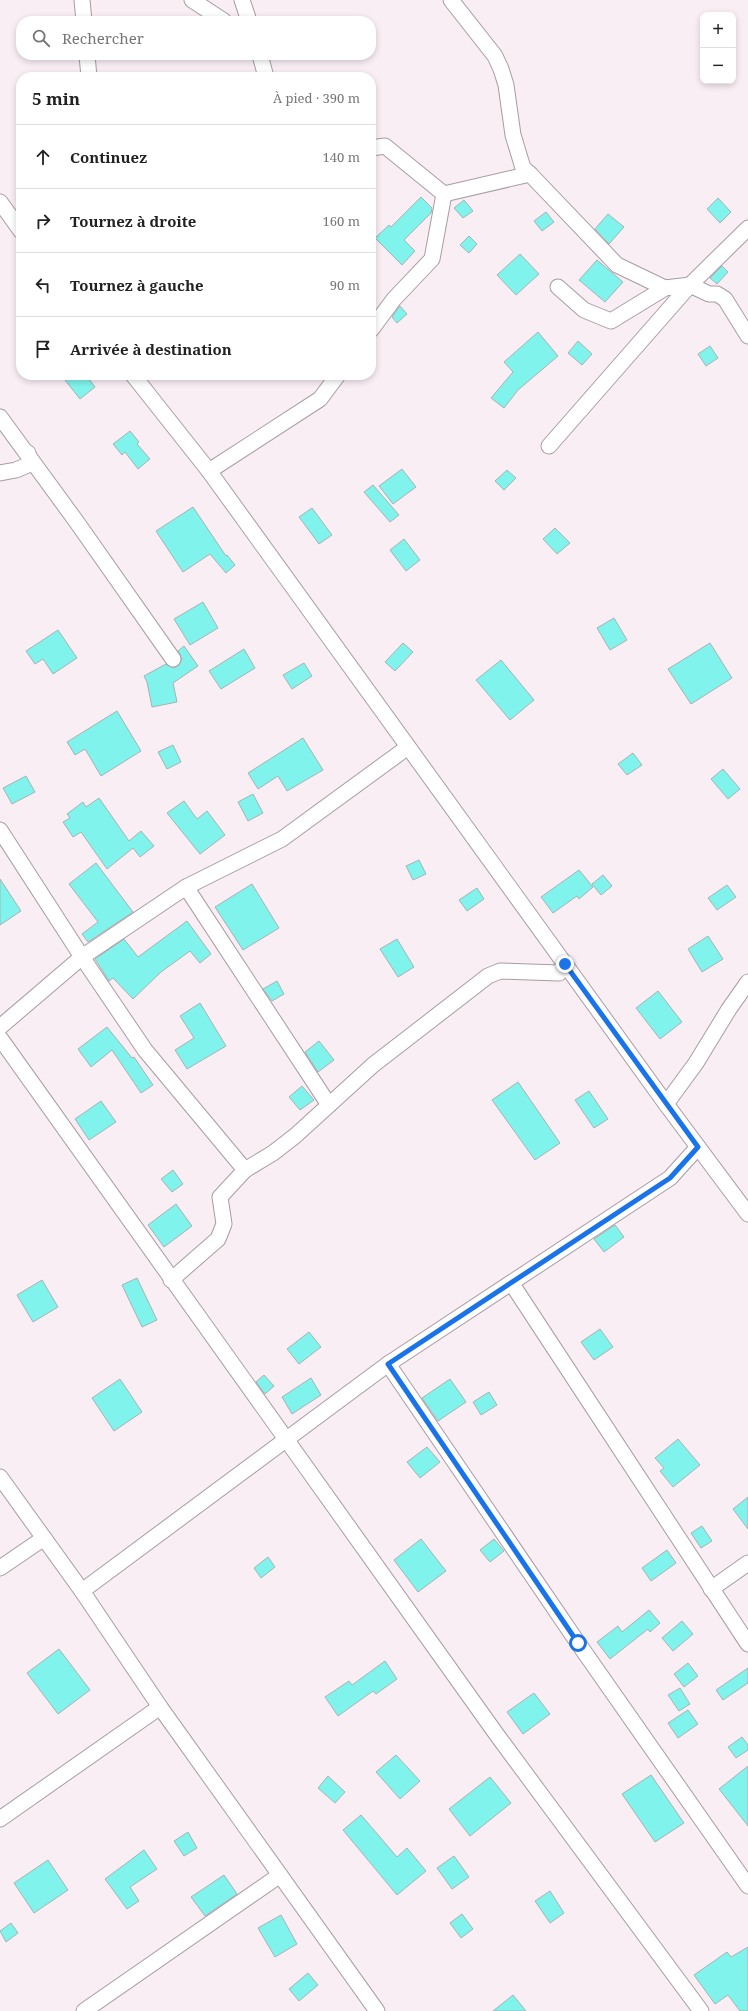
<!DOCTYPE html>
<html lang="fr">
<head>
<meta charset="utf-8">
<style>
	:root { --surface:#fff; --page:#f6f6f6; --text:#222; --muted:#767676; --line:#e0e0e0 }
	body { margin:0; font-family:"Noto Serif",serif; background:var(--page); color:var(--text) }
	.controls { position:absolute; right:12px; top:12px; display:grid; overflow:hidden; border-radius:8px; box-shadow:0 2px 6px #0003 }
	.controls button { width:36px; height:36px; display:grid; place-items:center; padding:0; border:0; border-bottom:1px solid var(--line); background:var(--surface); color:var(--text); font:20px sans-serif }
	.stop { position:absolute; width:12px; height:12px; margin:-9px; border:3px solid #1a73e8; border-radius:50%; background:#fff }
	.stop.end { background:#1a73e8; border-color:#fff; box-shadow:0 1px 4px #0008 }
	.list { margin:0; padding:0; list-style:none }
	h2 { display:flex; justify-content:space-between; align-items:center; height:52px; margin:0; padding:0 16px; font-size:17px }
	h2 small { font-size:13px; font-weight:400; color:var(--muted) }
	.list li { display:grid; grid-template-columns:26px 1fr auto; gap:12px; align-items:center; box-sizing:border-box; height:64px; padding:0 16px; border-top:1px solid var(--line) }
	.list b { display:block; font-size:15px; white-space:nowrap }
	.list em { font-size:13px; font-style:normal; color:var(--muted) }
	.icon { flex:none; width:22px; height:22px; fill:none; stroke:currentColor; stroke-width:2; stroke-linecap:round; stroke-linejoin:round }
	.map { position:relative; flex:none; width:748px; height:2011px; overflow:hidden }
	.search { position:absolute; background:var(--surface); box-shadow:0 2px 6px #0003; left:16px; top:16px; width:360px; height:44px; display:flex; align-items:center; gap:10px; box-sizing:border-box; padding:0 14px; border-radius:16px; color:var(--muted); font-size:15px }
	.panel { position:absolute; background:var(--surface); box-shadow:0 2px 6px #0003; left:16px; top:72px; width:360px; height:308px; border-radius:16px }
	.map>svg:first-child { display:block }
	.building { fill:#80f4ec; stroke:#a5b3b2 }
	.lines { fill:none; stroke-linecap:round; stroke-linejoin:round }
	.street-casing { stroke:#a89ca3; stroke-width:17 }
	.street { stroke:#fff; stroke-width:15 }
	.route { stroke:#1a73e8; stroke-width:5 }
</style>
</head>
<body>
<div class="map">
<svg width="748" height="2011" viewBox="0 0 748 2011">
	<rect width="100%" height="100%" fill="#faeef5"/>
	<!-- building -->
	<g class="building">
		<polygon points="421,197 432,208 431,213 404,240 415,251 402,265 375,238 389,225 391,227"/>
		<polygon points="718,198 731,212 720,223 707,209"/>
		<polygon points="464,200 473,211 463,218 454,208"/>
		<polygon points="546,212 554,222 542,231 534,221"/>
		<polygon points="608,214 624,227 609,244 595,229"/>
		<polygon points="469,236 477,244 469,253 460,245"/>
		<polygon points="520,254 539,274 516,295 497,275"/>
		<polygon points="597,260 623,282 605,302 579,280"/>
		<polygon points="722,266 728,272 717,284 710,278"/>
		<polygon points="400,306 407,314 397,323 392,317"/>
		<polygon points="538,332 558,356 518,390 504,408 491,398 513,372 504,362"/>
		<polygon points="578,341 592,354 582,365 568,353"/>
		<polygon points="710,346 718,358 706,366 698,354"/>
		<polygon points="61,375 86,375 95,387 80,399"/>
		<polygon points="130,431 139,442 137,444 150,459 138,469 125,452 122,455 113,444"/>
		<polygon points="402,469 416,487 393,504 379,486"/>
		<polygon points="507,470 516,478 504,490 495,481"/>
		<polygon points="373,485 399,515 390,522 364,492"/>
		<polygon points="193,507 226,556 227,555 235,565 226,573 210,554 183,572 156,531"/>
		<polygon points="312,508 332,535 319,544 299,517"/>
		<polygon points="555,528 570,543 557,554 543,539"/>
		<polygon points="404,539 420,560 406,571 390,550"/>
		<polygon points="203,602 218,628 190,645 174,619"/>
		<polygon points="614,618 627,640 610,650 597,628"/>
		<polygon points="58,630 77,658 53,674 43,659 35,664 26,651"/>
		<polygon points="403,643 413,652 395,671 385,662"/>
		<polygon points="710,643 732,678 691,704 668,669"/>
		<polygon points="184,646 198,666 173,683 177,702 152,707 147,682 144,676 166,664 173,668 178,666 182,659 178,651"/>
		<polygon points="244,649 255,668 221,689 209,671"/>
		<polygon points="501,660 534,700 510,720 476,680"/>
		<polygon points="304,663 312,676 292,689 283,675"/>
		<polygon points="117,711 141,751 101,776 85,749 75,755 67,742"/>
		<polygon points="303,738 323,770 287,791 278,776 258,789 248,773"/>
		<polygon points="173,745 181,762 167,769 158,752"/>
		<polygon points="633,753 642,765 627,775 618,764"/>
		<polygon points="723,769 740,789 728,799 711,779"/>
		<polygon points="26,776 35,792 12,804 3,788"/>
		<polygon points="253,794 263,813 248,821 238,802"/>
		<polygon points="99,798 129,841 141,831 154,846 140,857 133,848 107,869 81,832 73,837 63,822 70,818 67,814 83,802 86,807"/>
		<polygon points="184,801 197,819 207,811 225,835 200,854 167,813"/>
		<polygon points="419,860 426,874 413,880 406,866"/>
		<polygon points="96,863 133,912 88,942 82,934 98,922 69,884"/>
		<polygon points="579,870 593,887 579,899 577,896 553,913 541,897"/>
		<polygon points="603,875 612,886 601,895 592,884"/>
		<polygon points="0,879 21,911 0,925"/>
		<polygon points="252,884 279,928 243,950 215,907"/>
		<polygon points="727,885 736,897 717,910 708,898"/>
		<polygon points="477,888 484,899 467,911 459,900"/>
		<polygon points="187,921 211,954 200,963 190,951 161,972 133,999 113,978 109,981 95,959 124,939 138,957"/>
		<polygon points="708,936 723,959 702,972 688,949"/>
		<polygon points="397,939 414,967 398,977 380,949"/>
		<polygon points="277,981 284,994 272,1001 263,989"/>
		<polygon points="658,991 682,1022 660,1039 636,1008"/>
		<polygon points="200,1003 226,1046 187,1069 175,1050 194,1038 180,1016"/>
		<polygon points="107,1027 132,1058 134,1057 153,1085 141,1093 112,1050 91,1067 78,1049"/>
		<polygon points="319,1041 334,1060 318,1072 305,1052"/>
		<polygon points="518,1082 560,1143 535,1160 492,1100"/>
		<polygon points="302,1086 314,1100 300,1110 289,1097"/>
		<polygon points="589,1091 608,1119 594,1128 575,1100"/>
		<polygon points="101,1101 116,1122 89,1140 75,1119"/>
		<polygon points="173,1170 183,1184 172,1192 161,1179"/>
		<polygon points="176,1204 192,1226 164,1247 148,1225"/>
		<polygon points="615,1225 624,1237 604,1252 594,1239"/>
		<polygon points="137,1278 157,1320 142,1327 122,1285"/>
		<polygon points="42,1280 58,1307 33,1322 17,1295"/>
		<polygon points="600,1329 613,1347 594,1360 581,1342"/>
		<polygon points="309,1332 321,1347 299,1364 287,1349"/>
		<polygon points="264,1375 274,1386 265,1394 256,1382"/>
		<polygon points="311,1378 321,1395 292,1414 282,1397"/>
		<polygon points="120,1379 142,1412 114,1431 92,1398"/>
		<polygon points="450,1379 466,1402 438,1421 422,1398"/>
		<polygon points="489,1392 497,1405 481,1415 473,1402"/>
		<polygon points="678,1439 700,1465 673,1487 660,1471 664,1468 655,1458"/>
		<polygon points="427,1447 440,1462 420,1478 407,1462"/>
		<polygon points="748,1497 748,1529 733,1509"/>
		<polygon points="702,1526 712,1541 701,1548 691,1533"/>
		<polygon points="421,1539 446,1571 418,1592 394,1560"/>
		<polygon points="494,1539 504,1551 490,1562 480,1550"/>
		<polygon points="667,1550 676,1563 651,1581 642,1568"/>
		<polygon points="268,1557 275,1567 261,1578 254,1568"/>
		<polygon points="649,1610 660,1623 650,1632 648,1629 610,1659 597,1642 618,1626 622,1632"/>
		<polygon points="682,1621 693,1634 673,1651 662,1638"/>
		<polygon points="59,1649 90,1690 58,1714 27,1673"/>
		<polygon points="385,1661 397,1679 376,1694 373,1691 338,1716 325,1697 349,1681 352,1685"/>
		<polygon points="688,1663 698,1676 684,1687 674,1674"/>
		<polygon points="748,1668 748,1683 723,1700 716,1690"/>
		<polygon points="680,1688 690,1704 679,1711 668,1695"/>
		<polygon points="534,1693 550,1714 523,1734 507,1712"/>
		<polygon points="688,1710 698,1724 678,1738 668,1723"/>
		<polygon points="742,1737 748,1745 748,1750 736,1758 728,1747"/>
		<polygon points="396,1755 420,1781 400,1799 376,1772"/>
		<polygon points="748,1766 748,1826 719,1789"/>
		<polygon points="651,1775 684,1823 655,1842 622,1794"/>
		<polygon points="328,1776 345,1792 335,1803 318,1788"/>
		<polygon points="490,1777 511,1803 470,1836 449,1809"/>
		<polygon points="361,1815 397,1857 407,1848 426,1871 397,1895 343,1830"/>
		<polygon points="188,1832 197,1848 184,1856 174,1841"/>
		<polygon points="144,1850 157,1869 130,1887 139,1901 127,1909 105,1879"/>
		<polygon points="454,1856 469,1877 452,1889 437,1868"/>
		<polygon points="48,1860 68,1890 34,1913 14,1883"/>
		<polygon points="224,1875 237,1894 205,1916 191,1897"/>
		<polygon points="550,1891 564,1913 550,1923 535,1901"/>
		<polygon points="462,1914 473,1929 461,1938 450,1923"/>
		<polygon points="281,1915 297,1944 275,1957 258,1928"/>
		<polygon points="11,1923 18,1933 6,1942 0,1931"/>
		<polygon points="748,1947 748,2011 740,2011 728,1995 715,2004 694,1975 727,1952 731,1957"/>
		<polygon points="308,1973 318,1985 299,2001 289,1989"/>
		<polygon points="513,1995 526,2011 493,2011"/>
	</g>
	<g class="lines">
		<defs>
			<g id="street">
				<polyline points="82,0 84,21"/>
				<polyline points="192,0 224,21"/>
				<polyline points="242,0 249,21"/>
				<polyline points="451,0 495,56 501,69 506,85 513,135 523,168 530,174 617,265 665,288"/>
				<polyline points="87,55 89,77"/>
				<polyline points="260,55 266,77"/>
				<polyline points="371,148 385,146 444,194 530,174"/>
				<polyline points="0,202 21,231"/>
				<polyline points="558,287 584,310 611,321 665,288 690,285 709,294 717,294 725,299 748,336"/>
				<polyline points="371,330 394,299 432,259 444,194"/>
				<polyline points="133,375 209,471 666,1104 748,1214"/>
				<polyline points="0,417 76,521 173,659"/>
				<polyline points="549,446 690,285 748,228"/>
				<polyline points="209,471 320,399 338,375"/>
				<polyline points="0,473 16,470 30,464 28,453"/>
				<polyline points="0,830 82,957 145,1050 245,1170"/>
				<polyline points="186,887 329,1105"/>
				<polyline points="0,1027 82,957 186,887 282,839 408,747"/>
				<polyline points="0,1038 497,1735 701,2011"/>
				<polyline points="666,1104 696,1063 729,1009 748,982"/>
				<polyline points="171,1280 218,1239 224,1224 220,1197 245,1170 273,1153 295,1136 373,1065 488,976 500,971 559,973 565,964"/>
				<polyline points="512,1284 748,1644"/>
				<polyline points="388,1364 578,1643 748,1886"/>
				<polyline points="0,1477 82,1591 160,1707 377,2011"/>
				<polyline points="0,1568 44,1538"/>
				<polyline points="711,1589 748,1563"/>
				<polyline points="82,1591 388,1364 670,1178 698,1147"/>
				<polyline points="0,1819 160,1707"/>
				<polyline points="84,2011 280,1875"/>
			</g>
		</defs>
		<!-- street casing -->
		<use href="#street" class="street-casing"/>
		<!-- street -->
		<use href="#street" class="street"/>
	</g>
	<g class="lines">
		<!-- route -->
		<polyline class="route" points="565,964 698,1147 670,1178 388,1364 578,1643"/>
	</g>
</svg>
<div class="controls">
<button>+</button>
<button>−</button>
</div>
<div class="stop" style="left:578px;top:1643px"></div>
<div class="stop end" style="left:565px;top:964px"></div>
<div class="search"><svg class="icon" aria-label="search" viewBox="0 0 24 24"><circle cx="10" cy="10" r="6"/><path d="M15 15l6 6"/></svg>Rechercher</div>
<section class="panel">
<h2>5 min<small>À pied · 390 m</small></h2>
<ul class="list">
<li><svg class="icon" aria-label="ahead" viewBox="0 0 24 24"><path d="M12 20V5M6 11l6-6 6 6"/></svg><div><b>Continuez</b></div><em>140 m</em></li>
<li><svg class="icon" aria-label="right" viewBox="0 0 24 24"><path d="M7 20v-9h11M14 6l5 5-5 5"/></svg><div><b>Tournez à droite</b></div><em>160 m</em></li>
<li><svg class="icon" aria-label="left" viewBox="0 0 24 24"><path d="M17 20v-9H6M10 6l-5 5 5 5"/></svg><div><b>Tournez à gauche</b></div><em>90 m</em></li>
<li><svg class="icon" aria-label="arrive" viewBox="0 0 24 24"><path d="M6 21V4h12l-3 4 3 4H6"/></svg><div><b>Arrivée à destination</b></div></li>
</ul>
</section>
</div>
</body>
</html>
